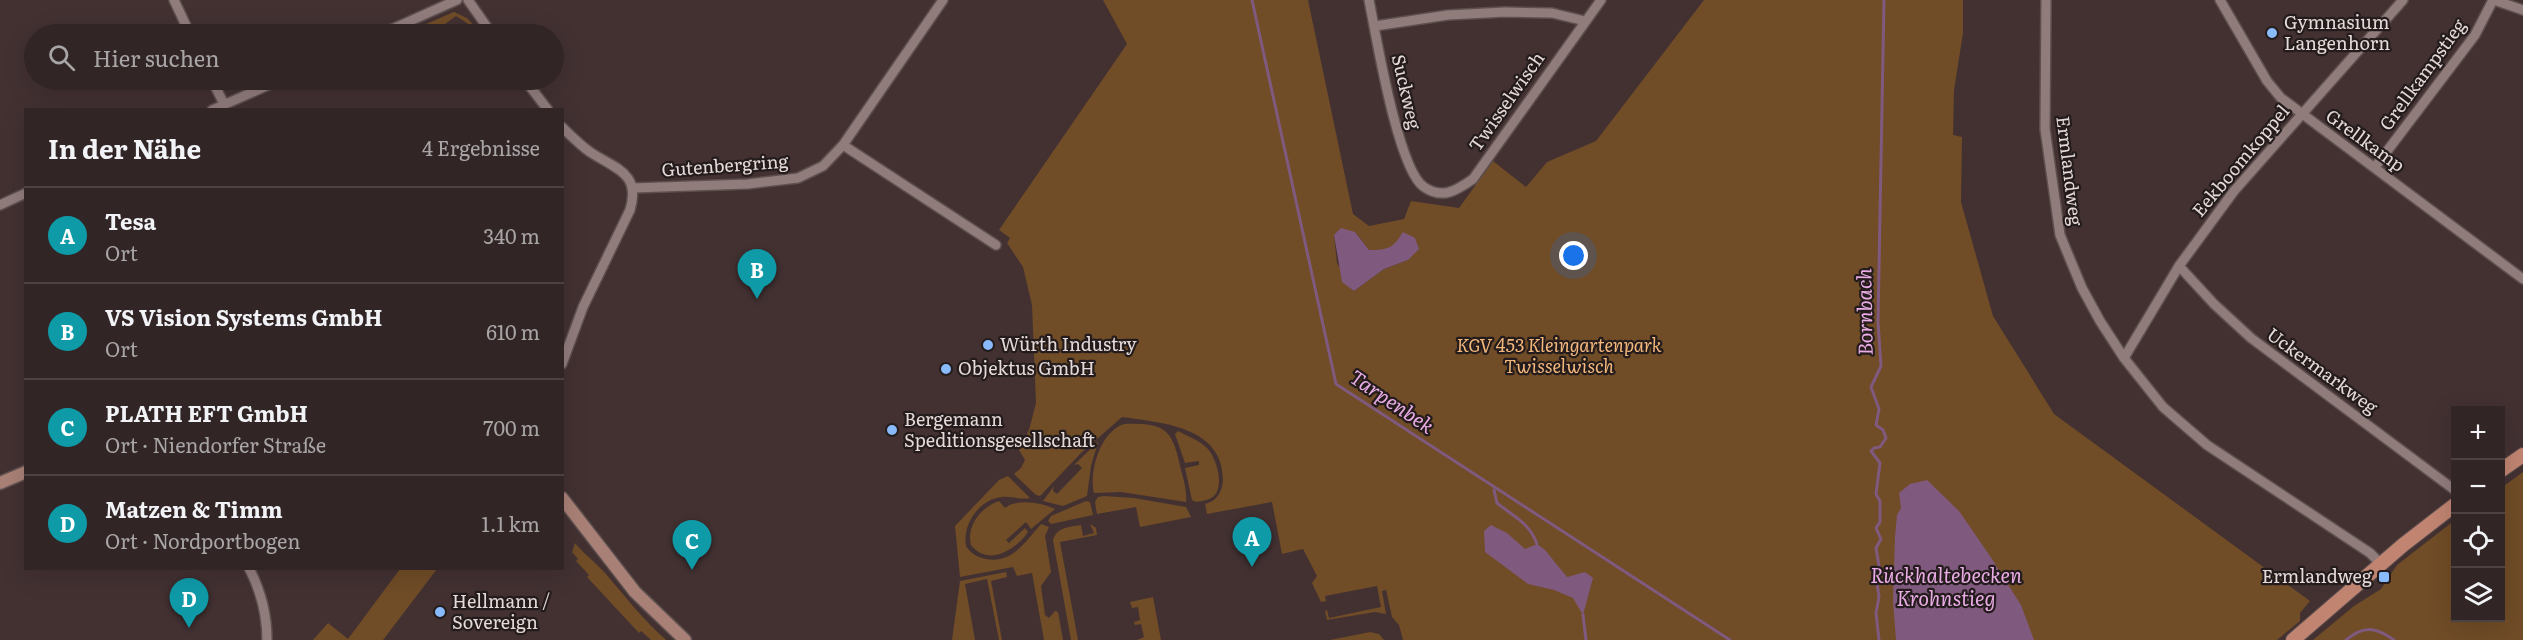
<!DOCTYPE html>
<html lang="de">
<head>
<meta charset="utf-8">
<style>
	:root { --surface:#322526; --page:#3d3132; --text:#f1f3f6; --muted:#a8a5a7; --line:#4d4243; --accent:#ea580c }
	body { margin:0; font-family:Literata,serif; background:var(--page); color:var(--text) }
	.controls { position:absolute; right:18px; bottom:18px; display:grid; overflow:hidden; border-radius:0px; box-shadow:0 6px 24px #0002 }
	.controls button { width:54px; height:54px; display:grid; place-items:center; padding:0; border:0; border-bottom:2px solid var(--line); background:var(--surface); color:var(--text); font:30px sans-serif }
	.you { position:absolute; left:1574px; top:256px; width:21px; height:21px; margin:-15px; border:4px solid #fff; border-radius:50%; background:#1a73e8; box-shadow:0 0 0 9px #1a73e833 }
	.badge { display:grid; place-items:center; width:39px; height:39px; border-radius:50%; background:var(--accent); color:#fff; font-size:20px; font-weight:700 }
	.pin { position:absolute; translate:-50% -50px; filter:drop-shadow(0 2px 3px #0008) }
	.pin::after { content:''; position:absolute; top:32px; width:21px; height:18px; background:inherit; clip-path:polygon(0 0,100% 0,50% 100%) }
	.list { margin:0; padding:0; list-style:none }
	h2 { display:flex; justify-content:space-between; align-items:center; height:78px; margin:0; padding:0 24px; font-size:26px }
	h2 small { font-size:20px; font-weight:400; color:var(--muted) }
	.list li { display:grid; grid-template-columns:39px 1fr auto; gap:18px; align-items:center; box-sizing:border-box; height:96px; padding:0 24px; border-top:2px solid var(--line) }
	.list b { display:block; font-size:22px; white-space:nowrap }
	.list p { margin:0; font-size:20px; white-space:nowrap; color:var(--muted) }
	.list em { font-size:20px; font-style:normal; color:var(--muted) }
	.icon { flex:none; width:33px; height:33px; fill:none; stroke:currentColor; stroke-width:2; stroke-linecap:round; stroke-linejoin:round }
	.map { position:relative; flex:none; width:2523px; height:640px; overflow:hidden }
	.search { position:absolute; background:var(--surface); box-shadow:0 6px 24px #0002; left:24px; top:24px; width:540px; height:66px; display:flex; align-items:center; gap:15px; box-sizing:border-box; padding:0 21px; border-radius:33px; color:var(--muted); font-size:22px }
	.panel { position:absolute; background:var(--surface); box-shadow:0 6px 24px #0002; left:24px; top:108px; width:540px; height:462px; border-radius:0px }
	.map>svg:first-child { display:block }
	.green { fill:#704c27; fill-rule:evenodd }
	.water { fill:#80597e }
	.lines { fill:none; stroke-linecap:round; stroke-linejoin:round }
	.stream { stroke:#80597e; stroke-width:3 }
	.street-casing { stroke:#5e4f4f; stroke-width:12 }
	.secondary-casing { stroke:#5e4f4f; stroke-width:15 }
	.primary-casing { stroke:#5e4f4f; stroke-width:16 }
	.street { stroke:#917c7c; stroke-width:9 }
	.secondary { stroke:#a98076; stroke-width:12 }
	.primary { stroke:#c18471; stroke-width:14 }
	.poi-dot { fill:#89bafc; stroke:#241c1c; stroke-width:2 }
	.labels { text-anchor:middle; stroke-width:4.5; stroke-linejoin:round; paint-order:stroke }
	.poi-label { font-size:18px; fill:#e5d9d9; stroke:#241c1c; text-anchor:start }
	.street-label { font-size:18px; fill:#e5d9d9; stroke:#241c1c }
	.park-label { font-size:18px; font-style:italic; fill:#f4b87c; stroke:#241c1c }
	.water-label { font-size:20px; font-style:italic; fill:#e9ace5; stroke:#241c1c }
</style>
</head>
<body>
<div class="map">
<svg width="2523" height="640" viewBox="0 0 2523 640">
	<rect width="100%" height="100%" fill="#433132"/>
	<!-- green -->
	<g class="green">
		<path d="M1103 0H1308L1353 214 1369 226 1404 219 1411 201 1459 208 1493 161 1526 187 1547 162 1596 141 1704 0H1963V33L1954 90 1953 135 1962 137 1961 202 1993 316 2054 414 2310 601 2300 613V621L2277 640H1403L1399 625 1392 617 1386 590 1382 591 1386 614 1375 612 1327 620 1325 611 1327 610 1329 618 1381 607 1377 586 1325 596 1326 601 1321 602 1312 583 1317 576 1303 549 1282 554 1272 502 1207 514 1205 504C1217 501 1222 492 1223 480 1223 427 1164 423 1122 417L1081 453 1040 496 1036 495 1014 474 1021 468 1025 460 1019 450 1029 430 1036 403 1032 305 1023 267 1007 243 1010 238 999 230 1127 44ZM1355 232 1369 250H1383L1395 245 1408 260 1384 269 1354 291 1337 263 1334 235Z"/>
		<polygon points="454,12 467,18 478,30 456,16 438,29 430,29 426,24"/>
		<path d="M1124 424C1167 422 1173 431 1181 470 1184 480 1187 492 1186 502L1121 492 1094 493C1089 471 1100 432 1124 424Z"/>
		<path d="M1178 431C1187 436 1199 440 1207 448 1216 457 1225 485 1214 496 1210 500 1202 501 1196 502L1192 500 1185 468 1199 465V461L1185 463 1175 434Z"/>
		<polygon points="1098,442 1091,466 1087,496 1063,506 1043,501 1054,486 1053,491 1057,494 1082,468 1078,464 1074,465"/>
		<polygon points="2523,472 2523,640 2313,640 2354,606 2381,589 2397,565 2455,520 2456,618 2500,618 2501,488"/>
		<path d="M1008 476 1030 498C1021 500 1011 496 1002 497 979 499 962 525 966 546 971 554 977 557 986 559 1012 564 1026 541 1041 524L1049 527 1045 536 1051 572 1041 586 1045 615 1049 618 1055 611 1058 612 1063 640H1044L1032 573 1017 576 1013 567 960 577 955 526 999 480Z"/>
		<polygon points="1104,496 1134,498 1186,507 1191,517 1140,527 1136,507 1097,514 1095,502 1098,497"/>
		<path d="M999 501 1005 508C1016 498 1043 503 1055 509L1031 529 1026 522 1006 540 1009 543 1025 528 1028 532C1016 550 988 567 971 545 966 526 981 507 999 501Z"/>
		<polygon points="1086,501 1090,502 1093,515 1051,524 1048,521 1051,516"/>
		<path d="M1090 524 1096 528 1097 535 1060 542 1078 640H1071L1053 540C1057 527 1069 527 1081 525L1083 536 1094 533Z"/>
		<path d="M575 543C584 554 595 562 605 573 625 596 643 620 666 640H651L641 631 639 633 587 577 589 575 576 561 578 559 572 552Z"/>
		<polygon points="400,569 437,569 383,640 313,640 328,623 348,639"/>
		<polygon points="1006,572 1007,577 991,581 1002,640 999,640 987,579 965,584 975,640 952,640 960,581"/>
		<polygon points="1153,597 1161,640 1137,640 1144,637 1141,624 1135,625 1134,622 1140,620 1138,607 1132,608 1130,602"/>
		<polygon points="1370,632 1379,634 1384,640 1330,640"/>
	</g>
	<!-- water -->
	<g class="water">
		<path d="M1341 228 1355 232 1369 250C1389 250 1393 248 1403 232L1415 238 1419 249 1408 260 1384 269 1354 291 1342 282 1334 235Z"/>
		<polygon points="1927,480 1959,511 1990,556 2021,605 2034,640 1896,640 1893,601 1895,537 1897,515 1901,508 1899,493 1910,484"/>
		<polygon points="1491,525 1507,533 1525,549 1537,544 1545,550 1567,577 1585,572 1593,578 1583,615 1573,598 1554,590 1528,584 1485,552 1484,531"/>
	</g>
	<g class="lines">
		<!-- stream -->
		<g class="stream">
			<polyline points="1252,0 1336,384 1730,640"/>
			<path d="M1494 490 1497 503C1514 517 1529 522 1537 544"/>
			<polyline points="1583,615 1586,640"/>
			<polyline points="1879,640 1876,613 1879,597 1877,583 1880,572 1876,548 1881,539 1876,528 1880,522 1880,501 1876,494 1880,463 1871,451 1874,448 1880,447 1886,438 1883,430 1876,425 1879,409 1871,387 1881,366 1878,322 1884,0"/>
			<path d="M2346 640C2364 625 2376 627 2394 640"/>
		</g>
		<defs>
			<g id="street">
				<polyline points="174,0 190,34"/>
				<polyline points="468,0 492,34"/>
				<path d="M1369 0C1376 35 1398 170 1424 187 1443 200 1457 190 1473 179L1601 0"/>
				<polyline points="2046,0 2045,129 2060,235 2082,288 2100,321 2124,358 2163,407 2207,445 2370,553 2381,564"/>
				<polyline points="2220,0 2267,81 2281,98 2523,279"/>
				<polyline points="2494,0 2523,10"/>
				<polyline points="1375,26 1448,15 1505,12 1552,13 1585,21"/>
				<polyline points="381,34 457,0"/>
				<polyline points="212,80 224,104"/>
				<polyline points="525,80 548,110"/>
				<polyline points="212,110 280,80"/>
				<path d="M562 127C571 136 580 145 590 152 616 169 641 173 630 210L583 307 562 364"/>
				<polyline points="843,145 996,245"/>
				<polyline points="2375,167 2475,35 2493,0"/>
				<polyline points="633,188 748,184 798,178 823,166 843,145 943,0"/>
				<polyline points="0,205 26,193"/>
				<polyline points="2179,266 2214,304 2251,338 2456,491"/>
				<polyline points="2124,358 2179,266 2234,191 2403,0"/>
				<path d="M249 568C261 591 267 614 267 640"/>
			</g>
			<g id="secondary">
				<polyline points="0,483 26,472"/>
				<polyline points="562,498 635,592 685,640"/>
			</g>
			<g id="primary">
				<polyline points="2500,471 2523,455"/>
				<polyline points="2293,640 2403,545 2456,504"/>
			</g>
		</defs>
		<!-- street casing -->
		<use href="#street" class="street-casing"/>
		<!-- secondary casing -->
		<use href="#secondary" class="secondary-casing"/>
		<!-- primary casing -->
		<use href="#primary" class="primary-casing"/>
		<!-- street -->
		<use href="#street" class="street"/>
		<!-- secondary -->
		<use href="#secondary" class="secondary"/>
		<!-- primary -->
		<use href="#primary" class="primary"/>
	</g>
	<!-- markers -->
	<g class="poi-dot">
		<circle cx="2272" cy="33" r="6"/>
		<circle cx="988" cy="345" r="6"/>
		<circle cx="946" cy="369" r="6"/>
		<circle cx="892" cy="430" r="6"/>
		<rect x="2378" y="571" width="12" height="12" rx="3"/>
		<circle cx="440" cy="612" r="6"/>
	</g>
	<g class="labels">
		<!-- poi labels -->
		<g class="poi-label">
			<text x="2284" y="29">Gymnasium<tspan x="2284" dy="21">Langenhorn</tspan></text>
			<text x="1000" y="351">Würth Industry</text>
			<text x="958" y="375">Objektus GmbH</text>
			<text x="904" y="426">Bergemann<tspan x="904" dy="21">Speditionsgesellschaft</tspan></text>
			<text x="2372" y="583" text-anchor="end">Ermlandweg</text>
			<text x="452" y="608">Hellmann /<tspan x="452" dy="21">Sovereign</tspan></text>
		</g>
		<!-- street labels -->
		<g class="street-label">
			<text transform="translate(2423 75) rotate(-54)" y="6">Grellkampstieg</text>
			<text transform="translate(1406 92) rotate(77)" y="6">Suckweg</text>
			<text transform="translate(1507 102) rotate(-55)" y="6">Twisselwisch</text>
			<text transform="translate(2365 141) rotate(36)" y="6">Grellkamp</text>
			<text transform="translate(2241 161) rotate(-50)" y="6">Eekboomkoppel</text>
			<text transform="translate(725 166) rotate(-4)" y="6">Gutenbergring</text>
			<text transform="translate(2069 171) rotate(83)" y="6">Ermlandweg</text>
			<text transform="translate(2322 371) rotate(36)" y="6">Uckermarkweg</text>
		</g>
		<!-- park labels -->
		<g class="park-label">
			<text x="1559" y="352">KGV 453 Kleingartenpark<tspan x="1559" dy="21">Twisselwisch</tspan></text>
		</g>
		<!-- water labels -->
		<g class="water-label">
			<text transform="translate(1865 312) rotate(-91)" y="7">Bornbach</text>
			<text transform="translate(1392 402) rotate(34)" y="7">Tarpenbek</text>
			<text x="1946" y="583">Rückhaltebecken<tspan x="1946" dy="23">Krohnstieg</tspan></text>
		</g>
	</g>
</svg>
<div class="controls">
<button>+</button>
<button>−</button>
<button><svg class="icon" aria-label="locate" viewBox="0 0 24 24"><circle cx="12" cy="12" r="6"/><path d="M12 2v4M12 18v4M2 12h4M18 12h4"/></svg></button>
<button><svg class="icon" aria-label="layers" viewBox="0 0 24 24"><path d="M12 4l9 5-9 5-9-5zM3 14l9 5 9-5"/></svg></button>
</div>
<div class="you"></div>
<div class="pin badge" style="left:1252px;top:567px;background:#0f9aa8">A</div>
<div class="pin badge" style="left:757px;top:299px;background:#0f9aa8">B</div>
<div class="pin badge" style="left:692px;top:570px;background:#0f9aa8">C</div>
<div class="pin badge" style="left:189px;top:628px;background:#0f9aa8">D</div>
<div class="search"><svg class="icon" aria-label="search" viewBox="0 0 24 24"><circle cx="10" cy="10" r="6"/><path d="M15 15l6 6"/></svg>Hier suchen</div>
<section class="panel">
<h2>In der Nähe<small>4 Ergebnisse</small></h2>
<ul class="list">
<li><span class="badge" style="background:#0f9aa8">A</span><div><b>Tesa</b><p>Ort</p></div><em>340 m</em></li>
<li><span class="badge" style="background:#0f9aa8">B</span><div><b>VS Vision Systems GmbH</b><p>Ort</p></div><em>610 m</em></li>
<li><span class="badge" style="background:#0f9aa8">C</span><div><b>PLATH EFT GmbH</b><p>Ort · Niendorfer Straße</p></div><em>700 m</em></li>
<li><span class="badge" style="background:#0f9aa8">D</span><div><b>Matzen &amp; Timm</b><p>Ort · Nordportbogen</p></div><em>1.1 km</em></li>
</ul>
</section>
</div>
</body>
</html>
